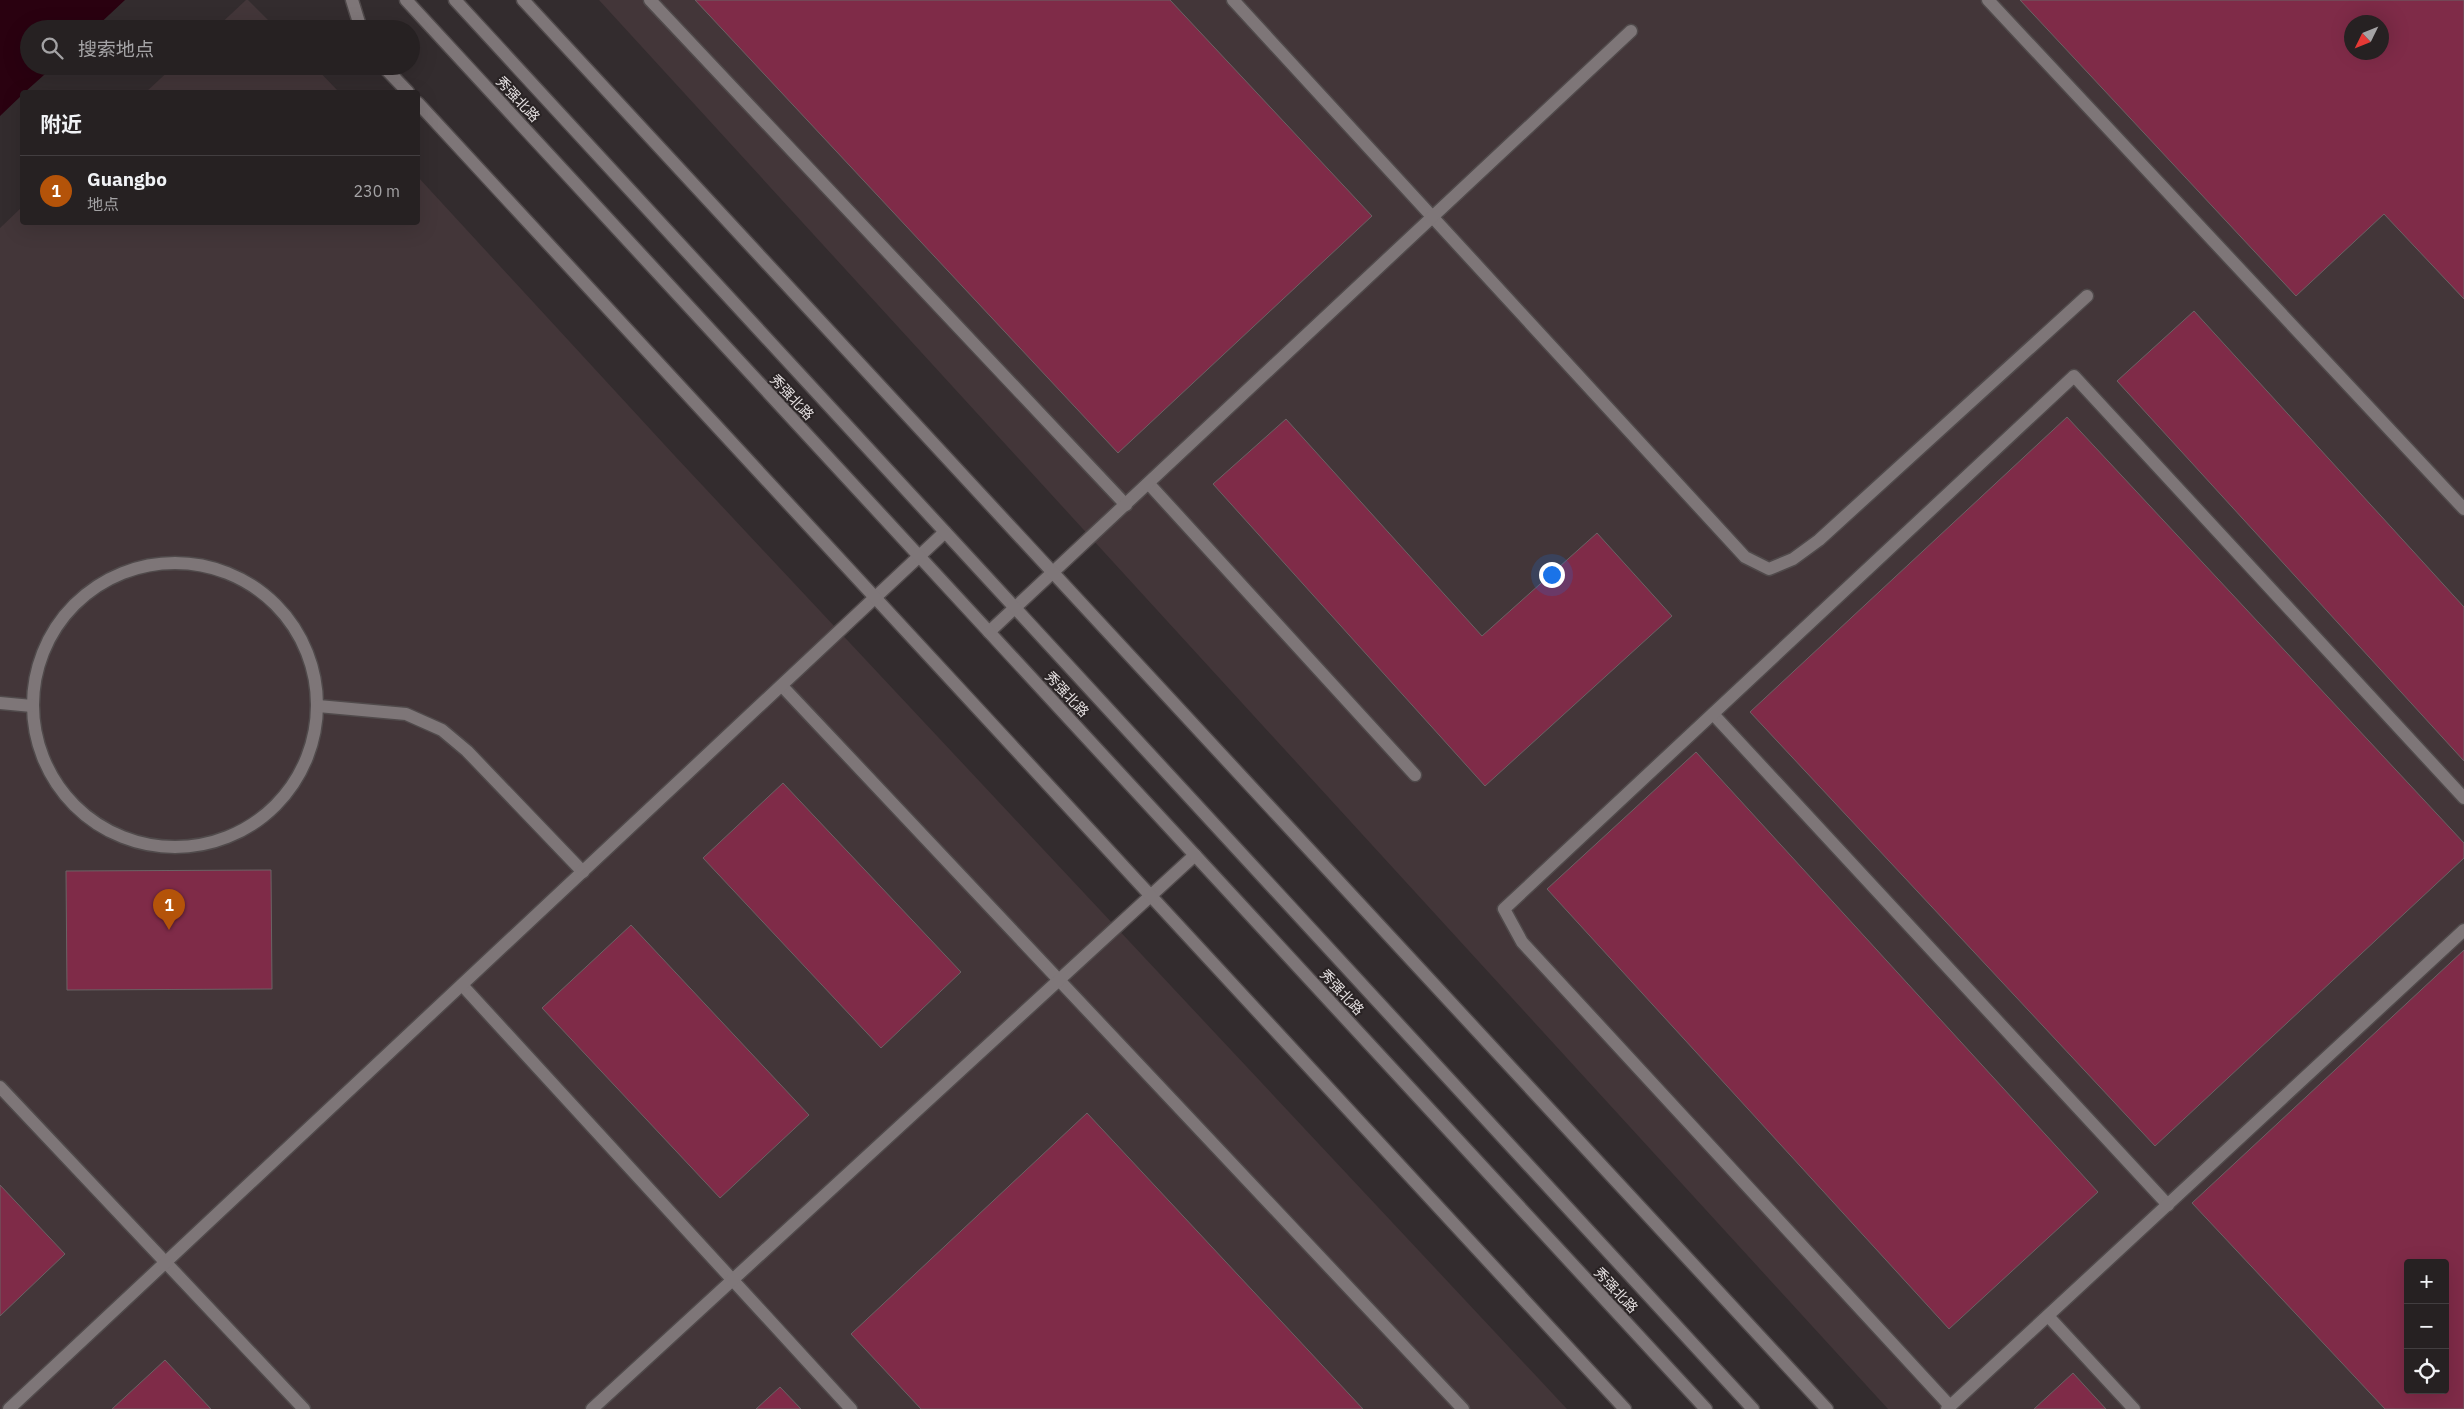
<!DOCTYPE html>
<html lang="zh">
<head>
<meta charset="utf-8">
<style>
	:root { --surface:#262122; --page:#2e292a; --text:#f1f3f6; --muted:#a4a3a5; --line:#423e40; --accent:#b45309 }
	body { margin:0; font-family:"IBM Plex Sans","Noto Sans SC",sans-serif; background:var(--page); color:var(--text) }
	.controls { position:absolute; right:15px; bottom:15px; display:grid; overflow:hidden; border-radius:5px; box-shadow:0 5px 20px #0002 }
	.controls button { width:45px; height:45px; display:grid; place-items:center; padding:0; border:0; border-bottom:1px solid var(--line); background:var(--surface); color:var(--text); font:25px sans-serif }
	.compass { position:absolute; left:2344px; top:15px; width:45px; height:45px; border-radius:50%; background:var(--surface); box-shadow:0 5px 20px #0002; rotate:227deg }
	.you { position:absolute; left:1551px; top:574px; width:18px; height:18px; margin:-12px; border:4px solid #fff; border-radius:50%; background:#1a73e8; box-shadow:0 0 0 8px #1a73e833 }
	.badge { display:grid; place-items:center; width:32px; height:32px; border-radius:50%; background:var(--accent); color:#fff; font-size:16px; font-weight:700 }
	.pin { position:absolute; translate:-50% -41px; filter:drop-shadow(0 1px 2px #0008) }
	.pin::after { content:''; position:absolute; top:26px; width:18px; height:15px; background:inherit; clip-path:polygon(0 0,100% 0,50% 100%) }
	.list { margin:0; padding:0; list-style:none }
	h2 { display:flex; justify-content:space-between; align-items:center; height:65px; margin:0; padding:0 20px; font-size:21px }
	h2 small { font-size:16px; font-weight:400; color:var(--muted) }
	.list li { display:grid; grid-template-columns:32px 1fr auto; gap:15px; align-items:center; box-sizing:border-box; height:70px; padding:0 20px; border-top:1px solid var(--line) }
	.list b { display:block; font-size:19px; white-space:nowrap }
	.list p { margin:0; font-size:16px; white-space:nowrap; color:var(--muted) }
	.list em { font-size:16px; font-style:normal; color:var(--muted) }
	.icon { flex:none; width:28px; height:28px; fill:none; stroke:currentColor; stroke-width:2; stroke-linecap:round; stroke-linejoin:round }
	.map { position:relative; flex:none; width:2464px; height:1409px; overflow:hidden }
	.search { position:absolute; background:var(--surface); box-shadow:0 5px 20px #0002; left:20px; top:20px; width:400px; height:55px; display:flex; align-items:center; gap:12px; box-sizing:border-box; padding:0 18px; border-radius:28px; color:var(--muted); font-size:19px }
	.panel { position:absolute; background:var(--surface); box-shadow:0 5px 20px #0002; left:20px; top:90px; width:400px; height:135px; border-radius:5px }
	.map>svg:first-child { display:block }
	.built { fill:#433639; fill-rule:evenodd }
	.water { fill:#2a0110 }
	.building { fill:#7f2b48; stroke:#6b6365; fill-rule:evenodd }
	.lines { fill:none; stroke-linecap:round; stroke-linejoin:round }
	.lane-casing { stroke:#504a4b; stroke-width:15 }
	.secondary-casing { stroke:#504a4b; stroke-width:15 }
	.lane { stroke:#7e7678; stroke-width:12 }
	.secondary { stroke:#7e7678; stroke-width:12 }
	.labels { text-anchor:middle; stroke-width:4; stroke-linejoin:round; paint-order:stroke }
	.street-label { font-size:14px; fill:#e5e0e1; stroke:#292324 }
</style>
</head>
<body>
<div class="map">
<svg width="2464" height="1409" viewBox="0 0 2464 1409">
	<rect width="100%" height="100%" fill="#332c2e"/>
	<!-- built -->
	<g class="built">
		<polygon points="246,0 248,0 277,29 215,29"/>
		<path d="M599 0H2464V1409H1888ZM2352 22H2382V52H2352ZM2408 1263H2445V1390H2408Z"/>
		<polygon points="174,66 314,66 339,92 146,92"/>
		<polygon points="418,177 674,455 1567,1409 0,1409 0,228 22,207 22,222 418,222"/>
	</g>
	<!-- water -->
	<polygon class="water" points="0,0 125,0 94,29 29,29 29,66 54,66 25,92 22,92 22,95 0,116"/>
	<!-- building -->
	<g class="building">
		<polygon points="695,0 1170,0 1372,216 1118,453"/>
		<path d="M2020 0H2464V299L2384 214 2296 296ZM2352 22H2382V52H2352Z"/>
		<polygon points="2194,311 2464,607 2464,761 2117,381"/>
		<polygon points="2067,417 2464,843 2464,858 2155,1146 1750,712"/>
		<polygon points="1286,419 1482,636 1597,533 1672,616 1485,786 1213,484"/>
		<polygon points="1696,752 2098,1192 1949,1329 1547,889"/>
		<polygon points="783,783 961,972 881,1048 703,858"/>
		<polygon points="271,870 272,989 67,990 66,871"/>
		<polygon points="631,925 809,1115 720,1198 542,1008"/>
		<path d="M2464 950V1409H2385L2192 1203ZM2408 1263H2445V1390H2408Z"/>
		<polygon points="1087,1113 1363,1409 921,1409 851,1334"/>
		<polygon points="0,1185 65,1254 0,1316"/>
		<polygon points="165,1360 211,1409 112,1409"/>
		<polygon points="2073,1373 2106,1409 2034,1409"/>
		<polygon points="780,1387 801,1409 756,1409"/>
	</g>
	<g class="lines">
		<defs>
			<g id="lane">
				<polyline points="650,0 1126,505"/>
				<polyline points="1233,0 1745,557 1769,569 1793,559 1819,540 2087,296"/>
				<polyline points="1988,0 2464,509"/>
				<polyline points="1149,484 1415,775"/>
				<circle cx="175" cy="705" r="142"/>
				<polyline points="989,632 1631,31"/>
				<polyline points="782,686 1463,1409"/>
				<polyline points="0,703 32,706"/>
				<polyline points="318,706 406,714 442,730 467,751 583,872"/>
				<polyline points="1713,714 2168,1205"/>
				<polyline points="462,985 851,1409"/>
				<polyline points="0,1087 304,1409"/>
				<polyline points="2048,1316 2134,1409"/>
				<polyline points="1950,1406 1522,942 1504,909 2074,376 2464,798"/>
				<polyline points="9,1409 945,532"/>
				<polyline points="592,1409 1195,855"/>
				<polyline points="1947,1409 2464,930"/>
			</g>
			<g id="secondary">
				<polyline points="352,0 361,29"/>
				<polyline points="406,0 1706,1409"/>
				<polyline points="455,0 1753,1409"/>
				<polyline points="523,0 1827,1409"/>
				<polyline points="383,66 408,92"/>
				<polyline points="418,103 1625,1409"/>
			</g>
		</defs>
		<!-- lane casing -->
		<use href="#lane" class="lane-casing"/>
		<!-- secondary casing -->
		<use href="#secondary" class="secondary-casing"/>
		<!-- lane -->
		<use href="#lane" class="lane"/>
		<!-- secondary -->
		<use href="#secondary" class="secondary"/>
	</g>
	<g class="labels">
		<!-- street labels -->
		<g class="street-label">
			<text transform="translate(518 99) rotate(47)" y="5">秀强北路</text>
			<text transform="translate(792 397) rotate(47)" y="5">秀强北路</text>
			<text transform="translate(1067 694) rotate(47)" y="5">秀强北路</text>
			<text transform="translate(1342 992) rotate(47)" y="5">秀强北路</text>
			<text transform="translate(1616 1290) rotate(47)" y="5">秀强北路</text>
		</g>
	</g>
</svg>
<div class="controls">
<button>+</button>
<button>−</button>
<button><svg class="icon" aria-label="locate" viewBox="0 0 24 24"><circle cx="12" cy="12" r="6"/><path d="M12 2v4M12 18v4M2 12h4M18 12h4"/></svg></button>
</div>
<svg class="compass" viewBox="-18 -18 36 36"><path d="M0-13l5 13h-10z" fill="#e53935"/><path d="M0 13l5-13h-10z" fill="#a4a3a5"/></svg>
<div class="you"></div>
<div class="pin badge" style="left:169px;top:930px">1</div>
<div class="search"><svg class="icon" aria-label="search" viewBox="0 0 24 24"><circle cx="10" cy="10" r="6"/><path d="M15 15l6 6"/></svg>搜索地点</div>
<section class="panel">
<h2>附近<small></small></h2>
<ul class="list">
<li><span class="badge">1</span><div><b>Guangbo</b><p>地点</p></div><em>230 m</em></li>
</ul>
</section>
</div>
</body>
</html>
